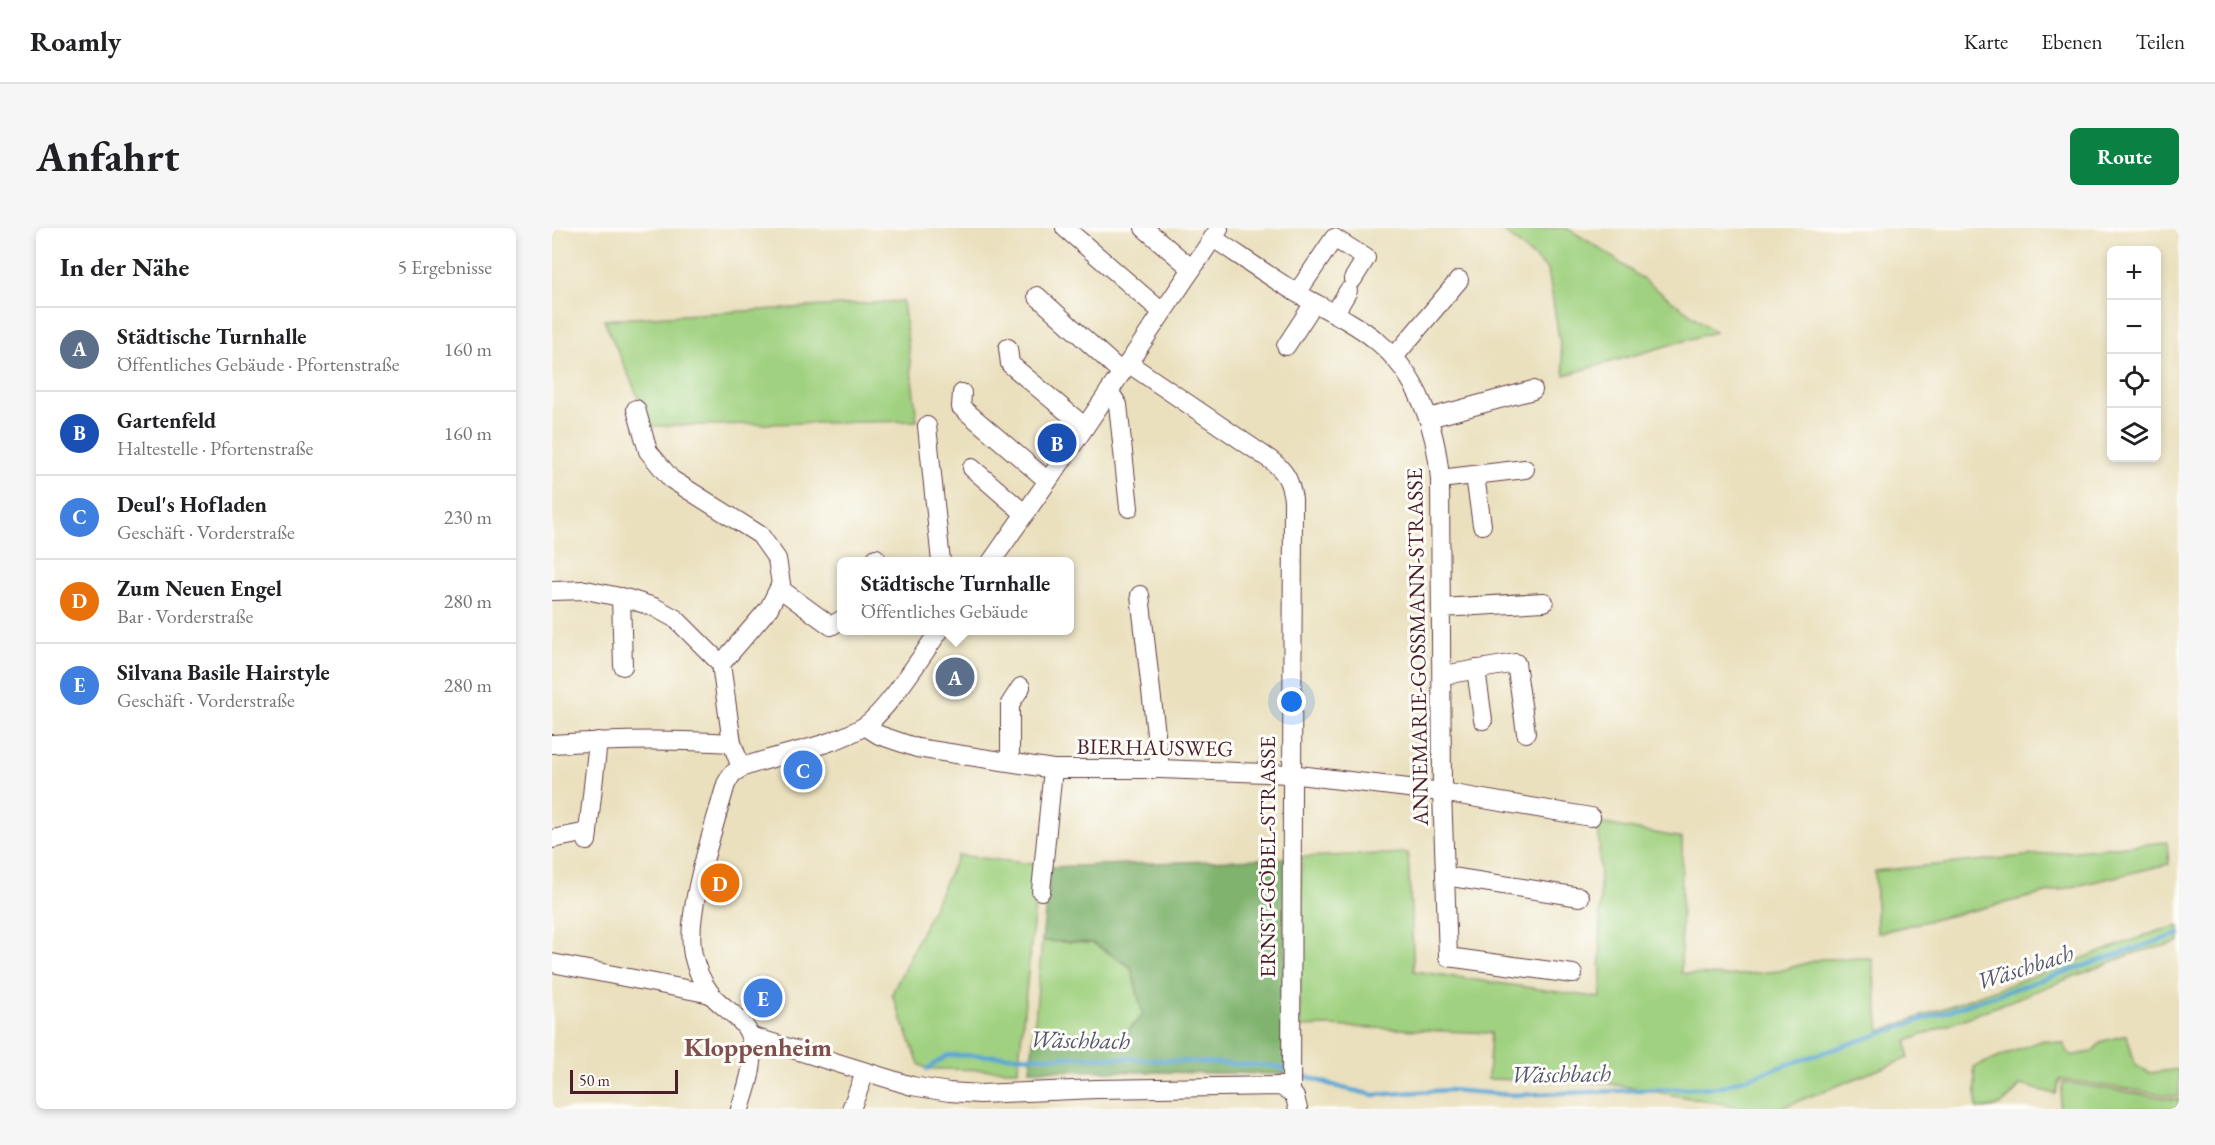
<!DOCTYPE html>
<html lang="de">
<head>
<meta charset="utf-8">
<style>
	:root { --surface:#fff; --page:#f6f6f6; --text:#202124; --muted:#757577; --line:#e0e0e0; --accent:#0b8043 }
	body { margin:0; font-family:"EB Garamond",serif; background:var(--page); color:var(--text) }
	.controls { position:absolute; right:18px; top:18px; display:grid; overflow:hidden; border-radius:9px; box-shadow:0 3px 9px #0003 }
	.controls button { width:54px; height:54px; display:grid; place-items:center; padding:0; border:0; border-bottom:2px solid var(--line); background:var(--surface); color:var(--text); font:30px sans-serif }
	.scale { position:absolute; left:18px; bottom:15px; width:108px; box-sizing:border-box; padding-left:6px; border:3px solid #4a1f2b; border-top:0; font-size:16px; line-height:21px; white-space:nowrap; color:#4a1f2b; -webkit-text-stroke:4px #fdfcf7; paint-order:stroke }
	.you { position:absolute; left:740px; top:474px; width:21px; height:21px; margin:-15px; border:4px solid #fff; border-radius:50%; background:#1a73e8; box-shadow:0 0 0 9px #1a73e833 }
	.badge { display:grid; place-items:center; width:39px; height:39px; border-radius:50%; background:var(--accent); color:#fff; font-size:20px; font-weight:700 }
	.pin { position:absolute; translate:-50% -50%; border:3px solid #fff; box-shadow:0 2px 6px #0006 }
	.popup { position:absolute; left:285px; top:329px; width:237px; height:78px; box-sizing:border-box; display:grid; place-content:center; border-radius:9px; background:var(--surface); filter:drop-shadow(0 2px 4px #0005); font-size:20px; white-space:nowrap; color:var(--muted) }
	.popup b { font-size:22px; color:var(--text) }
	.popup::after { content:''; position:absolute; left:50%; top:100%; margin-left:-12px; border:12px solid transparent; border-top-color:var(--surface) }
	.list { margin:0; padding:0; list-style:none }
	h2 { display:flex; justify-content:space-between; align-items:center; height:78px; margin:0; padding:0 24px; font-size:26px }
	h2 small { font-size:20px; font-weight:400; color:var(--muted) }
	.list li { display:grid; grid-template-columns:39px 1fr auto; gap:18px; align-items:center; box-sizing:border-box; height:84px; padding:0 24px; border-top:2px solid var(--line) }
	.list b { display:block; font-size:22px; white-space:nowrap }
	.list p { margin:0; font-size:20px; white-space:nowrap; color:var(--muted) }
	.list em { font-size:20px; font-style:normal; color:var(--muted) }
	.icon { flex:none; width:33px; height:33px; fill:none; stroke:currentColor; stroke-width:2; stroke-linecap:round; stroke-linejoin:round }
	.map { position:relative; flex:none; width:1627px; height:881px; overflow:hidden; border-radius:9px }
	header { display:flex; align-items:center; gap:36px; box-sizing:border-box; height:84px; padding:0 30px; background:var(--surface); border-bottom:2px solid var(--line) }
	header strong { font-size:28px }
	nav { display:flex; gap:33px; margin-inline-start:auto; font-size:21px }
	.intro { display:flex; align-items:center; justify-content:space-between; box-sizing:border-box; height:144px; padding:0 36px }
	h1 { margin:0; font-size:42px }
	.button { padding:15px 27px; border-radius:9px; background:var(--accent); color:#fff; font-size:21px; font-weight:700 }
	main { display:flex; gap:36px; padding:0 36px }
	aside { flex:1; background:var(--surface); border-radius:9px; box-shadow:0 3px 9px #0003 }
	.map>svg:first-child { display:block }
	.green { fill:#a0d180; stroke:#757856; stroke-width:1.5 }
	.forest { fill:#80b36e; stroke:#65694c; stroke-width:1.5 }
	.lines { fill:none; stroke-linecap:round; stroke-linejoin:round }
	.stream { stroke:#5ba6d3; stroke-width:4.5 }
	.minor-casing { stroke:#623c41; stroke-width:20 }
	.minor { stroke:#fff; stroke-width:18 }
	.labels { text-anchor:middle; stroke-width:6; stroke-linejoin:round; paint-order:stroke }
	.street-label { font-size:22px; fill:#4a1f2b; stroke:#fdfcf7 }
	.water-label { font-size:24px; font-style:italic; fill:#51556e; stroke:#fdfcf7 }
	.quarter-label { font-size:26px; font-weight:bold; fill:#814e4f; stroke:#fdfcf7 }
</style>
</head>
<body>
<header>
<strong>Roamly</strong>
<nav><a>Karte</a><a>Ebenen</a><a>Teilen</a></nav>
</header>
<div class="intro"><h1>Anfahrt</h1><a class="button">Route</a></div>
<main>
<aside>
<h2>In der Nähe<small>5 Ergebnisse</small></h2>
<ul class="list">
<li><span class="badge" style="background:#5c6f8a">A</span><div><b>Städtische Turnhalle</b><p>Öffentliches Gebäude · Pfortenstraße</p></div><em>160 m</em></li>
<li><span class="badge" style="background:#1a4fb4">B</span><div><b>Gartenfeld</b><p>Haltestelle · Pfortenstraße</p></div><em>160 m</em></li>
<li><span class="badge" style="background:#3f7fe0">C</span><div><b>Deul's Hofladen</b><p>Geschäft · Vorderstraße</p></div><em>230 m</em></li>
<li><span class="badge" style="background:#e8710a">D</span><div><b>Zum Neuen Engel</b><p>Bar · Vorderstraße</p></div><em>280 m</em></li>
<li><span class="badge" style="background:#3f7fe0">E</span><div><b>Silvana Basile Hairstyle</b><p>Geschäft · Vorderstraße</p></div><em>280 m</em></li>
</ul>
</aside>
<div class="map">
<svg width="1627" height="881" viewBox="0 0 1627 881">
	<rect width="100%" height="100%" fill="#fdfcf7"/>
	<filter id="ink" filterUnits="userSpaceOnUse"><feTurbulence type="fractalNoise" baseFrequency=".0167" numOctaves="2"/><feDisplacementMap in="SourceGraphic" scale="12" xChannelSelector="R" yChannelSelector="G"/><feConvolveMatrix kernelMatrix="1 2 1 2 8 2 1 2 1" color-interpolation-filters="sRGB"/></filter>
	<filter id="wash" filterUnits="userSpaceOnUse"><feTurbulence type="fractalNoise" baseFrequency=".008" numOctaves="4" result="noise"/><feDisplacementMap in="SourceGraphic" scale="24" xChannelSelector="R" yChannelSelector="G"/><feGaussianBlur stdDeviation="1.35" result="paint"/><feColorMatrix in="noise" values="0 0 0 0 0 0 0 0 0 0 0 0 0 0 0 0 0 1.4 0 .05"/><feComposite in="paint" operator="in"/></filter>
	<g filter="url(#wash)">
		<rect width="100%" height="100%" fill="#eae0be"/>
		<!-- green -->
		<g class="green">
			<polygon points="948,0 1015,0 1049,21 1163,104 1013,147 996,42"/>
			<polygon points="351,73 365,193 99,198 52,92"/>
			<polygon points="1047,595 1130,610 1129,745 1173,748 1227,743 1269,731 1320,730 1328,803 1606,703 1627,698 1627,714 1583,725 1355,813 1356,830 1226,881 1201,881 1047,854 936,851 939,805 775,798 748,799 749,629 856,625 862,743 1049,770"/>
			<polygon points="1615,614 1617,636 1325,705 1323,643"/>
			<polygon points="406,627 487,637 466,842 375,841 367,836 340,766"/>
			<polygon points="490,713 541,715 579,739 591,787 565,814 482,805"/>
			<path d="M1575 807 1583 837 1598 845 1627 841V869L1508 851 1504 866 1468 857C1455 875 1448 881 1425 881L1422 839 1490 812 1512 816 1518 828 1539 824 1551 813Z"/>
			<polygon points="1511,854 1627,872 1627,881 1507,881"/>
		</g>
		<!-- forest -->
		<polygon class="forest" points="734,630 733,846 478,842 482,805 565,814 591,787 579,739 541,715 490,713 498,639"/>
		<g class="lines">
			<!-- stream -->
			<g class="stream">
				<polyline points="375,841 396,827 567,830 723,838 735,842"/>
				<polyline points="743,845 790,860 822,867 897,862 960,867 1168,859 1627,706"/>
			</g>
		</g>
	</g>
	<g filter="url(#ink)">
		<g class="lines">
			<defs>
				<g id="minor">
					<polyline points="513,0 610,84"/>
					<polyline points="592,0 640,41"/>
					<path d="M661 10C690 29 719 50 750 68 775 82 802 94 825 113 866 147 884 199 888 251L890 564 896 729 1021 746"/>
					<polyline points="745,65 782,10 814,30 801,51"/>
					<polyline points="485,68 569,144"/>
					<polyline points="783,85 796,63"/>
					<polyline points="734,118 762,75"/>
					<polyline points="456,120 458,136 533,199"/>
					<polyline points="842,129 907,52"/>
					<path d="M576 135 720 233C734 244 738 253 741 271L739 864 743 869 746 881"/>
					<polyline points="557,163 566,177 577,280"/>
					<polyline points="410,165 409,179 496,253"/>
					<polyline points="84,181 96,223 119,251 208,307 225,331 229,356 217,380 169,436 180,515 189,540"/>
					<polyline points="877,190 981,162"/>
					<polyline points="375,198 389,334"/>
					<polyline points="420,240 473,286"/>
					<polyline points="923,248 930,297"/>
					<polyline points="888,251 973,241"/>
					<polyline points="324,330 325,334"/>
					<polyline points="439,334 514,227 667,1"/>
					<polyline points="227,360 279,398 289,392"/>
					<polyline points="0,363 34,362 77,371 102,379 124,391 169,436"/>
					<polyline points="588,367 608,541"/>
					<polyline points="69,369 71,438"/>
					<polyline points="889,380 992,374"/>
					<polyline points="924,441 931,492"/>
					<polyline points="891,447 964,435 974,505"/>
					<polyline points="313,498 327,507 365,520 501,541 608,541 738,546 890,564 1039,589"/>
					<path d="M0 516C60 512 120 511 180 515"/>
					<polyline points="458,534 458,476 469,459"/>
					<polyline points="0,611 36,604"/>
					<polyline points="35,613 46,513"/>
					<polyline points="893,648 1028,669"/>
					<polyline points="489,663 501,541"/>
					<polyline points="0,735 159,766"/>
					<polyline points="198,808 360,858 397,864 428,866 545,861 728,858 739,864"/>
					<path d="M188 881C195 859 205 833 198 809 193 790 169 780 158 765 150 754 144 740 141 727 132 685 162 600 174 556L180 546 189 540C228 525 276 520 311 499 334 485 370 427 388 402"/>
					<polyline points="299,881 313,845"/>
				</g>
			</defs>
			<!-- minor casing -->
			<use href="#minor" class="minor-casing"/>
			<!-- minor -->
			<use href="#minor" class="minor"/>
		</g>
	</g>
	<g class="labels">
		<!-- street labels -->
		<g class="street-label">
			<text transform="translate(865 419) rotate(-91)" y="8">ANNEMARIE-GOSSMANN-STRASSE</text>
			<text transform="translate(603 519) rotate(1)" y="8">BIERHAUSWEG</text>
			<text transform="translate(715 629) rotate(-90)" y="8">ERNST-GÖBEL-STRASSE</text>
		</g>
		<!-- water labels -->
		<g class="water-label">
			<text transform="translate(1473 739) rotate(-18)" y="8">Wäschbach</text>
			<text transform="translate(528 812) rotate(1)" y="8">Wäschbach</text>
			<text transform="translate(1009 846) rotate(-1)" y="8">Wäschbach</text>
		</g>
		<!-- quarter labels -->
		<g class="quarter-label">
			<text x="206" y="828">Kloppenheim</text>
		</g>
	</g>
</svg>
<div class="controls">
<button>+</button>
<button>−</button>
<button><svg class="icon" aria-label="locate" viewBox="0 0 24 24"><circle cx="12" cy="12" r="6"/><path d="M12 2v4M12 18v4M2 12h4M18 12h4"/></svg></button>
<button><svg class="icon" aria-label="layers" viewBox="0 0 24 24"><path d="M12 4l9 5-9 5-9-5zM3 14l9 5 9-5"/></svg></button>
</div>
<div class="scale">50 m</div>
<div class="you"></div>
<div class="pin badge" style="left:403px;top:449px;background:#5c6f8a">A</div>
<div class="popup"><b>Städtische Turnhalle</b>Öffentliches Gebäude</div>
<div class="pin badge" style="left:505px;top:215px;background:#1a4fb4">B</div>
<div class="pin badge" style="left:251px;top:542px;background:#3f7fe0">C</div>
<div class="pin badge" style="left:168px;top:655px;background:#e8710a">D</div>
<div class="pin badge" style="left:211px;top:770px;background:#3f7fe0">E</div>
</div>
</main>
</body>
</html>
